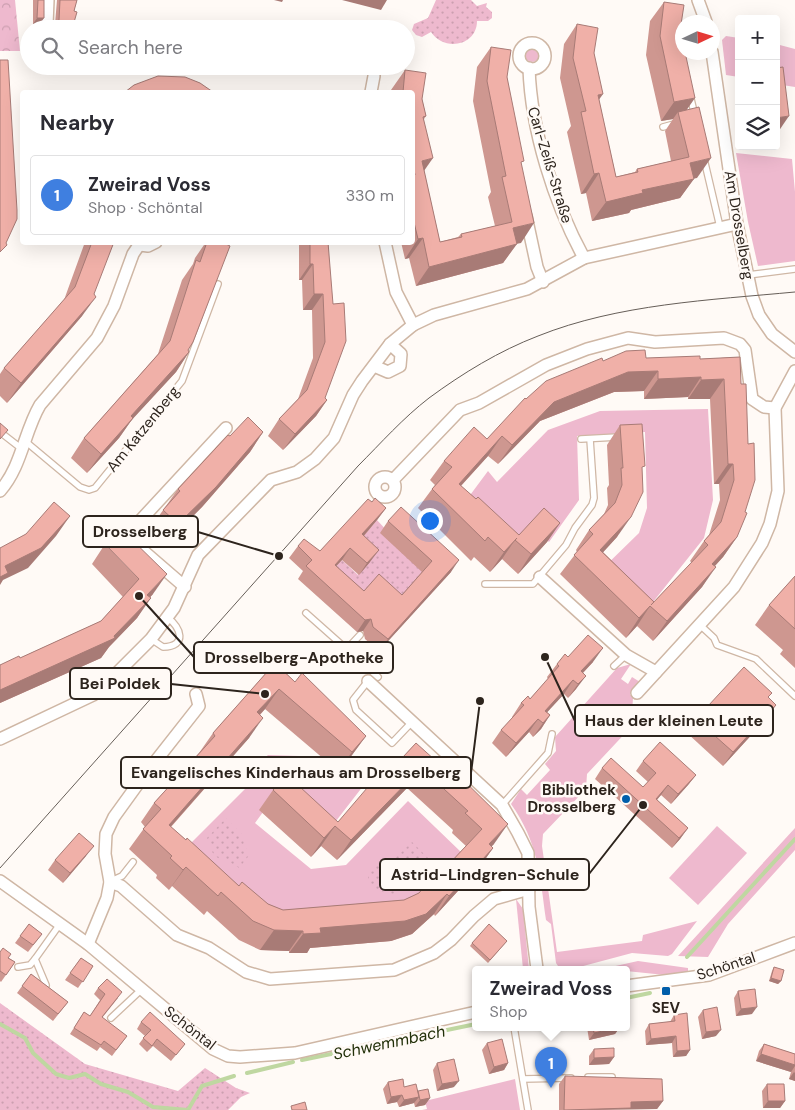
<!DOCTYPE html>
<html lang="en">
<head>
<meta charset="utf-8">
<style>
	:root { --surface:#fff; --page:#f2f2f3; --text:#2b2b33; --muted:#7c7c81; --line:#e1e1e2; --accent:#0b8043 }
	body { margin:0; font-family:"DM Sans",sans-serif; background:var(--page); color:var(--text) }
	.controls { position:absolute; right:15px; top:15px; display:grid; overflow:hidden; border-radius:5px; box-shadow:0 5px 20px #0002 }
	.controls button { width:45px; height:45px; display:grid; place-items:center; padding:0; border:0; border-bottom:1px solid var(--line); background:var(--surface); color:var(--text); font:25px sans-serif }
	.compass { position:absolute; left:675px; top:15px; width:45px; height:45px; border-radius:50%; background:var(--surface); box-shadow:0 5px 20px #0002; rotate:86deg }
	.you { position:absolute; left:429px; top:520px; width:18px; height:18px; margin:-12px; border:4px solid #fff; border-radius:50%; background:#1a73e8; box-shadow:0 0 0 8px #1a73e833 }
	.badge { display:grid; place-items:center; width:32px; height:32px; border-radius:50%; background:var(--accent); color:#fff; font-size:16px; font-weight:700 }
	.pin { position:absolute; translate:-50% -41px; filter:drop-shadow(0 1px 2px #0008) }
	.pin::after { content:''; position:absolute; top:26px; width:18px; height:15px; background:inherit; clip-path:polygon(0 0,100% 0,50% 100%) }
	.popup { position:absolute; left:472px; top:966px; width:158px; height:65px; box-sizing:border-box; display:grid; place-content:center; border-radius:5px; background:var(--surface); filter:drop-shadow(0 1px 4px #0005); font-size:16px; white-space:nowrap; color:var(--muted) }
	.popup b { font-size:19px; color:var(--text) }
	.popup::after { content:''; position:absolute; left:50%; top:100%; margin-left:-10px; border:10px solid transparent; border-top-color:var(--surface) }
	.list { margin:0; padding:0; list-style:none }
	h2 { display:flex; justify-content:space-between; align-items:center; height:65px; margin:0; padding:0 20px; font-size:21px }
	h2 small { font-size:16px; font-weight:400; color:var(--muted) }
	.list li { display:grid; grid-template-columns:32px 1fr auto; gap:15px; align-items:center; box-sizing:border-box; height:80px; margin:0 10px 10px; padding:0 10px; border:1px solid var(--line); border-radius:5px }
	.list b { display:block; font-size:19px; white-space:nowrap }
	.list p { margin:0; font-size:16px; white-space:nowrap; color:var(--muted) }
	.list em { font-size:16px; font-style:normal; color:var(--muted) }
	.icon { flex:none; width:28px; height:28px; fill:none; stroke:currentColor; stroke-width:2; stroke-linecap:round; stroke-linejoin:round }
	.map { position:relative; flex:none; width:795px; height:1110px; overflow:hidden }
	.search { position:absolute; background:var(--surface); box-shadow:0 5px 20px #0002; left:20px; top:20px; width:395px; height:55px; display:flex; align-items:center; gap:12px; box-sizing:border-box; padding:0 18px; border-radius:28px; color:var(--muted); font-size:19px }
	.panel { position:absolute; background:var(--surface); box-shadow:0 5px 20px #0002; left:20px; top:90px; width:395px; height:155px; border-radius:5px }
	.map>svg:first-child { display:block }
	.grass { fill:#eeb9ce }
	.forest { fill:url(#forest-crowns) }
	.park { fill:url(#park-dots) }
	.lines { fill:none; stroke-linecap:round; stroke-linejoin:round }
	.stream { stroke:#bfd7a1; stroke-width:4 }
	.service-casing { stroke:#cfb7a5; stroke-width:8 }
	.minor-casing { stroke:#cfb7a5; stroke-width:14 }
	.service { stroke:#fff; stroke-width:5.5 }
	.minor { stroke:#fff; stroke-width:11 }
	.tram { stroke:#665e58; stroke-width:1 }
	.wall { fill:#ce9790 }
	.shaded-wall { fill:#a87b76 }
	.building { fill:#f0b0a8; stroke:#a87b76 }
	.poi-dot { fill:#005eab; stroke:#fffaf6; stroke-width:2 }
	.labels { text-anchor:middle; stroke-width:5; stroke-linejoin:round; paint-order:stroke }
	.street-label { font-size:15px; fill:#2d241d; stroke:#fffaf6 }
	.poi-label { font-size:15px; font-weight:bold; fill:#2d241d; stroke:#fffaf6; text-anchor:end }
	.water-label { font-size:16px; font-style:italic; fill:#223009; stroke:#fffaf6 }
	.leader { fill:none; stroke:#2d241d; stroke-width:2 }
	.callout-dot { fill:#2d241d; stroke:#fffaf6; stroke-width:2 }
	.callout { fill:#fffaf6; stroke:#2d241d; stroke-width:2 }
	.callout-label { font-size:16px; text-anchor:middle; font-weight:bold; fill:#2d241d }
</style>
</head>
<body>
<div class="map">
<svg width="795" height="1110" viewBox="0 0 795 1110">
	<defs>
		<pattern id="forest-crowns" width="20" height="18" patternUnits="userSpaceOnUse" patternTransform="scale(1.25)"><rect width="20" height="18" fill="#eeb9ce"/><path d="M2 6a3 3 0 1 1 6 0M12 15a3 3 0 1 1 6 0" fill="none" stroke="#cc9fb0"/></pattern>
		<pattern id="park-dots" width="8" height="8" patternUnits="userSpaceOnUse" patternTransform="scale(1.25)"><rect width="8" height="8" fill="#eeb9ce"/><path d="M2 2h.1M6 6h.1" fill="none" stroke="#cc9fb0" stroke-width="1.8" stroke-linecap="round"/></pattern>
	</defs>
	<rect width="100%" height="100%" fill="#fffaf6"/>
	<!-- grass -->
	<g class="grass">
		<polygon points="726,36 739,38 739,77 726,75 722,40"/>
		<polygon points="776,44 795,49 795,87 776,84"/>
		<circle cx="532" cy="55" r="7"/>
		<polygon points="736,153 792,159 795,192 795,261 758,266 748,222"/>
		<polygon points="708,409 713,500 704,538 641,617 597,574 639,533 647,508 645,432 577,436 579,500 549,542 531,524 505,550 459,510 488,471 497,482 548,430 600,411"/>
		<path d="M631 664 621 679 628 684 632 677 640 682 630 694 633 698 631 727 587 774 586 789 543 834 542 846 557 952 642 941 643 935 697 921 672 954 668 956 632 953 572 969H560L556 963 551 924 546 920C540 875 538 842 511 804L521 789 527 795 550 770 545 764 556 751 555 737 617 668Z"/>
		<polygon points="268,755 299,756 331,787 360,758 374,772 329,830 277,793 255,823 311,869 346,865 408,801 462,853 418,896 398,912 280,925 176,858 252,782 245,774"/>
		<polygon points="717,826 747,853 698,905 669,878"/>
		<polygon points="795,828 795,850 728,924 708,957 678,956"/>
		<polygon points="516,899 523,909 529,969 523,969"/>
		<polygon points="638,961 688,968 688,972 665,975 626,971 626,969 602,969"/>
		<polygon points="515,1079 520,1110 422,1110 427,1109 425,1101"/>
	</g>
	<!-- forest -->
	<polygon class="forest" points="0,0 15,0 20,51 0,51"/>
	<!-- park -->
	<g class="park">
		<path d="M436 0H471L477 6 487 3 486 7 492 12V18L488 21H477C477 46 444 52 431 32L422 37 416 35 412 30 414 24 428 18Z"/>
		<polygon points="377,520 425,572 378,624 326,577 342,560 358,575 354,547"/>
		<path d="M226 818 243 835 244 846 251 853 239 868C223 855 214 866 207 838Z"/>
		<polygon points="412,842 428,858 395,894 377,891 368,883 368,874 377,865 388,865"/>
		<polygon points="0,1003 85,1064 178,1091 205,1068 236,1088 250,1093 241,1097 228,1110 0,1110"/>
	</g>
	<g class="lines">
		<!-- stream -->
		<g class="stream">
			<polyline points="687,957 795,839"/>
			<polyline points="626,998 650,993"/>
			<polyline points="0,1024 25,1038 33,1053 56,1074 69,1078 85,1074 101,1084 128,1092 153,1107 188,1110 202,1086 234,1076"/>
			<polyline points="302,1060 476,1024"/>
			<polyline points="247,1073 293,1062"/>
		</g>
		<defs>
			<g id="service">
				<polyline points="690,95 695,116"/>
				<polyline points="663,127 674,124"/>
				<polyline points="704,159 720,227"/>
				<polyline points="748,275 795,269"/>
				<polyline points="0,432 22,449"/>
				<polyline points="581,439 618,437"/>
				<polyline points="25,441 80,487 89,490 95,488 182,381 218,284"/>
				<polyline points="485,584 533,584 566,545 575,528 592,505 594,498 590,439"/>
				<polyline points="306,613 378,677"/>
				<polyline points="700,625 714,638 717,645 756,659 795,696"/>
				<path d="M151 639 163 647C188 646 181 628 167 617"/>
				<polyline points="346,650 360,635"/>
				<polyline points="614,666 626,655"/>
				<polyline points="368,681 353,700 356,710 392,743 412,722"/>
				<polyline points="502,805 548,753 552,734"/>
				<polyline points="111,881 122,876 133,862"/>
				<polyline points="18,967 30,965 35,959"/>
				<polyline points="46,985 35,959 60,924"/>
				<polyline points="111,1018 142,989"/>
				<polyline points="514,1027 528,1110"/>
				<polyline points="588,1077 612,1077"/>
				<polyline points="523,1079 571,1078"/>
			</g>
			<g id="minor">
				<polyline points="698,0 706,22"/>
				<polyline points="47,25 48,0"/>
				<circle cx="532" cy="56" r="13"/>
				<polyline points="712,52 737,224 752,296 759,315 772,334 795,352"/>
				<path d="M529 68C531 130 554 203 584 258"/>
				<polyline points="371,92 374,76"/>
				<polyline points="526,216 537,267 543,282"/>
				<polyline points="385,242 396,292 413,325"/>
				<polyline points="140,245 148,246 156,242"/>
				<polyline points="374,366 388,372 400,366 401,354 390,344"/>
				<circle cx="385" cy="487" r="10"/>
				<polyline points="393,480 460,410 479,403 546,365 587,349 628,338 655,342 724,338 740,344 745,350 752,399 764,407 775,408"/>
				<path d="M0 491C22 466 24 432 40 405L97 338 114 306 133 254 141 242"/>
				<polyline points="540,577 626,655 656,672"/>
				<polyline points="185,587 126,536 226,428"/>
				<polyline points="368,681 502,805 518,833 528,853 529,907 537,969"/>
				<polyline points="637,693 734,587 762,543 770,524 778,491 775,408 795,371"/>
				<polyline points="0,739 93,695 114,676 151,639 174,608 198,555 271,480 297,472 315,459 334,438 353,395 362,381 390,344 413,325 434,315 527,289 584,258 737,224"/>
				<polyline points="0,881 88,944 213,1049 228,1056 240,1057 295,1053 476,1012"/>
				<polyline points="110,882 121,886 177,935 209,948 246,972 270,979 394,970 434,953 451,940 474,916 494,899 529,889"/>
				<polyline points="88,944 107,898 110,882 105,854 106,834 114,817 140,781 199,706 196,694"/>
				<polyline points="626,986 709,975 795,943"/>
			</g>
		</defs>
		<!-- service casing -->
		<use href="#service" class="service-casing"/>
		<!-- minor casing -->
		<use href="#minor" class="minor-casing"/>
		<!-- service -->
		<use href="#service" class="service"/>
		<!-- minor -->
		<use href="#minor" class="minor"/>
		<!-- tram -->
		<path class="tram" d="M0 868 358 466C381 443 403 418 429 398 463 373 499 351 538 336 618 304 710 300 795 292"/>
	</g>
	<!-- wall -->
	<g class="wall">
		<polygon points="33,0 44,0 40,24 33,24"/>
		<polygon points="57,0 77,0 74,11 72,29 50,29 55,24"/>
		<polygon points="664,2 680,31 687,110 697,178 694,178 680,198 631,210 629,213 592,221 586,193 581,194 567,132 571,126 560,78 564,44 577,24 594,53 599,100 616,177 635,172 637,169 671,161 665,131 673,119 661,121 646,55 650,21"/>
		<polygon points="491,47 507,77 521,165 521,243 517,243 503,263 416,286 409,258 405,259 401,242 412,242 412,92 391,92 391,90 405,70 422,99 426,116 424,119 424,171 440,242 458,237 461,234 495,226 488,197 491,192 473,101 477,67"/>
		<polygon points="85,242 114,242 82,316 7,403 0,396 0,374 4,368 64,300"/>
		<polygon points="206,242 222,242 188,350 189,352 176,372 133,418 119,438 87,473 71,458 84,438 158,354 182,280 193,264 195,258"/>
		<polygon points="299,242 328,242 325,398 327,400 316,416 283,450 268,436 279,419 298,399 313,358 312,310 303,310 302,280 299,280"/>
		<polygon points="740,357 737,537 723,557 715,566 702,587 653,641 637,626 626,638 560,574 577,552 576,550 589,530 604,514 608,505 607,488 609,485 607,445 620,425 642,470 617,537 603,552 654,602 692,563 690,561 704,541 709,535 720,500 719,484 714,484 710,399 688,399 688,397 644,399 644,391 614,392 540,421 498,464 488,456 461,486 476,499 519,535 560,523 547,542 518,574 502,559 490,572 474,557 471,561 418,508 435,485 430,480 444,461 487,439 526,399 603,361 646,358 700,359"/>
		<polygon points="263,432 250,452 202,507 165,544 149,530 178,489 230,436"/>
		<polygon points="372,502 386,508 377,520 364,536 370,562 359,575 342,560 336,566 364,591 402,595 422,572 380,533 388,521 451,572 379,651 365,639 363,631 357,632 298,579 303,571 289,558 298,546 320,551"/>
		<polygon points="105,544 153,594 150,597 137,618 109,647 101,658 0,703 0,665 20,658 101,621 123,597 92,564"/>
		<polygon points="795,576 795,668 780,654 783,650 755,625 769,605"/>
		<polygon points="568,657 593,662 583,673 576,689 568,698 564,694 547,712 550,715 541,729 533,737 529,732 506,757 492,743 501,730 513,718 512,717 521,703 530,699 548,679 547,677 557,664"/>
		<polygon points="275,663 295,682 366,736 352,755 338,771 265,709 260,715 249,738 171,827 239,886 268,904 283,910 404,900 419,893 433,881 466,846 452,833 453,830 407,788 337,860 321,846 311,857 259,810 273,790 338,822 390,771 416,743 494,844 491,846 493,848 479,868 435,916 434,914 412,934 391,941 310,948 307,953 289,953 289,951 260,950 239,940 207,911 204,915 172,886 169,890 156,878 157,875 129,849 145,827 141,822 154,803 199,753 213,733"/>
		<polygon points="767,718 723,766 687,733 696,719"/>
		<polygon points="643,761 696,775 688,785 671,804 661,795 657,800 688,828 680,839 672,848 595,779 602,768 643,787 648,782 636,771"/>
		<polygon points="86,856 63,883 48,870 55,860"/>
		<polygon points="29,924 42,934 28,952 15,943"/>
		<polygon points="507,941 488,963 470,946 472,943"/>
		<polygon points="0,952 15,962 1,982 0,981"/>
		<polygon points="81,958 93,966 78,988 65,980"/>
		<polygon points="774,967 781,981 778,984 769,981 772,971"/>
		<polygon points="31,974 68,1002 53,1021 17,993"/>
		<polygon points="98,988 118,998 102,1018 127,1036 112,1056 100,1047 97,1051 70,1034 84,1012 90,1016 100,1000 94,994"/>
		<polygon points="738,991 752,1014 736,1016 734,998"/>
		<polygon points="703,1010 716,1036 702,1039 698,1017"/>
		<polygon points="674,1015 690,1050 686,1056 673,1057 672,1043 646,1045 645,1031 649,1024 670,1022"/>
		<polygon points="141,1022 185,1044 171,1061 153,1046 147,1052 139,1044 145,1036 137,1029"/>
		<polygon points="587,1027 620,1027 615,1034 589,1040"/>
		<polygon points="487,1043 508,1063 504,1070 489,1074 482,1050"/>
		<polygon points="764,1044 795,1054 795,1081 789,1079 791,1072 756,1061 759,1051"/>
		<polygon points="594,1049 614,1057 609,1064 589,1065 589,1056"/>
		<polygon points="437,1063 454,1087 437,1091 433,1070"/>
		<polygon points="565,1076 663,1101 657,1109 559,1110 559,1084"/>
		<polygon points="388,1082 418,1091 430,1098 425,1105 415,1107 414,1103 399,1107 397,1102 387,1104 383,1089"/>
		<polygon points="767,1084 785,1101 780,1108 763,1108 762,1091"/>
	</g>
	<!-- shaded-wall -->
	<g class="shaded-wall">
		<polygon points="274,0 283,0 282,2"/>
		<polygon points="342,0 387,0 381,10"/>
		<polygon points="37,18 44,18 40,24 33,24"/>
		<polygon points="603,94 589,114 598,95"/>
		<polygon points="695,98 681,118 678,112 673,119 661,121 674,102"/>
		<polygon points="789,116 776,135 776,118"/>
		<polygon points="433,158 419,178 415,175 422,161"/>
		<polygon points="711,158 697,178 676,182 690,163"/>
		<polygon points="599,173 586,193 581,194 594,174"/>
		<polygon points="694,179 680,198 631,210 629,213 592,221 606,202 642,190"/>
		<polygon points="534,223 521,243 500,247 513,228"/>
		<polygon points="423,238 409,258 405,259 418,239"/>
		<polygon points="517,244 503,263 416,286 429,267"/>
		<polygon points="310,264 313,264 302,280 299,280"/>
		<polygon points="314,294 323,294 312,310 303,310"/>
		<polygon points="96,297 82,316 7,403 21,383"/>
		<polygon points="189,352 176,372 117,436 131,416"/>
		<polygon points="658,371 644,391 614,392 540,421 498,464 512,445 554,402 628,372"/>
		<polygon points="701,377 688,397 644,399 658,379"/>
		<polygon points="724,379 710,399 688,399 701,380"/>
		<polygon points="327,400 316,416 283,450 295,434"/>
		<polygon points="133,418 119,438 87,473 101,454"/>
		<polygon points="263,432 250,452 202,507 165,544 178,524"/>
		<polygon points="502,436 488,456 445,503 459,484"/>
		<polygon points="728,464 733,464 719,484 714,484"/>
		<polygon points="386,508 377,520 354,547 362,534"/>
		<polygon points="70,516 56,536 28,568 3,580 0,585 0,574 5,566"/>
		<polygon points="631,517 617,537 587,570 600,550"/>
		<polygon points="560,523 547,542 518,574 531,554"/>
		<polygon points="737,537 723,557 698,584 712,564"/>
		<polygon points="515,540 502,559 490,572 504,552"/>
		<polygon points="350,548 342,560 326,577 335,565"/>
		<polygon points="379,550 370,562 359,575 367,563"/>
		<polygon points="459,560 451,572 379,651 388,639"/>
		<polygon points="716,567 702,587 653,641 667,621"/>
		<polygon points="167,574 153,594 134,615 147,595"/>
		<polygon points="151,598 137,618 109,647 101,658 0,703 0,690 114,636"/>
		<polygon points="650,606 637,626 626,638 639,618"/>
		<polygon points="371,619 363,631 357,632 365,620"/>
		<polygon points="603,648 593,662 575,681 581,671"/>
		<polygon points="586,676 576,689 568,698 578,684"/>
		<polygon points="573,680 564,694 540,720 545,711"/>
		<polygon points="279,689 265,709 243,732 257,712"/>
		<polygon points="776,705 767,718 723,766 733,752"/>
		<polygon points="550,715 541,729 533,737 543,723"/>
		<polygon points="263,718 249,738 157,842 169,825"/>
		<polygon points="538,719 529,732 506,757 516,743"/>
		<polygon points="366,736 352,755 338,771 352,752"/>
		<polygon points="421,768 407,788 337,860 351,840"/>
		<polygon points="696,775 688,785 671,804 678,794"/>
		<polygon points="668,785 661,795 648,809 656,799"/>
		<polygon points="508,824 494,844 475,864 489,844"/>
		<polygon points="335,826 321,846 311,857 324,838"/>
		<polygon points="688,828 680,839 672,848 679,838"/>
		<polygon points="94,846 86,856 63,883 70,873"/>
		<polygon points="493,848 479,868 435,916 449,896"/>
		<polygon points="186,867 172,886 169,890 183,870"/>
		<polygon points="447,894 434,914 412,934 391,941 310,948 307,953 289,953 303,934 320,928"/>
		<polygon points="274,930 303,931 289,951 260,950"/>
		<polygon points="771,978 781,981 778,984 769,981"/>
		<polygon points="757,1007 752,1014 736,1016 741,1009"/>
		<polygon points="620,1027 615,1034 589,1040 594,1033"/>
		<polygon points="721,1030 716,1036 702,1039 706,1032"/>
		<polygon points="676,1036 672,1043 646,1045 651,1039"/>
		<polygon points="690,1050 686,1056 673,1057 677,1051"/>
		<polygon points="761,1054 795,1065 795,1066 791,1072 756,1061"/>
		<polygon points="614,1057 609,1064 589,1065 594,1058"/>
		<polygon points="508,1063 504,1070 489,1074 494,1067"/>
		<polygon points="794,1072 795,1073 795,1081 789,1079"/>
		<polygon points="459,1081 454,1087 437,1091 442,1084"/>
		<polygon points="402,1095 397,1102 387,1104 391,1097"/>
		<polygon points="419,1097 414,1103 399,1107 404,1100"/>
		<polygon points="430,1098 425,1105 415,1107 420,1100"/>
		<polygon points="663,1101 657,1109 585,1110 631,1102"/>
		<polygon points="768,1101 785,1101 780,1108 763,1108"/>
	</g>
	<!-- building -->
	<g class="building">
		<polygon points="38,0 44,0 44,18 37,18"/>
		<polygon points="60,0 77,0 74,11 77,12 72,29 56,29 51,27 59,20"/>
		<polygon points="664,2 684,5 680,31 682,41 682,52 685,52 695,98 674,102 660,36"/>
		<polygon points="577,24 598,28 594,53 603,94 598,95 616,177 638,172 637,169 689,157 678,112 699,107 711,158 690,163 694,179 642,190 643,193 606,202 599,173 594,174 581,112 586,111 573,58"/>
		<polygon points="491,47 511,50 507,77 524,161 521,162 534,223 513,228 517,244 429,267 423,238 418,239 412,214 412,176 415,175 412,160 412,92 403,92 405,70 426,73 422,99 426,116 423,117 433,158 422,161 440,242 462,237 461,234 512,222 502,177 506,176 487,81"/>
		<polygon points="0,60 8,60 17,210 17,219 6,243 7,245 0,252"/>
		<polygon points="783,67 789,116 776,118 776,68"/>
		<polygon points="158,76 185,77 200,83 213,92 125,92 134,85"/>
		<polygon points="92,242 114,242 94,294 96,297 21,383 4,368 75,287"/>
		<polygon points="207,242 222,242 230,246 193,342 188,350 189,352 131,416 133,418 101,454 84,438 170,341 196,260 200,262"/>
		<polygon points="310,242 328,242 333,304 344,303 346,341 325,398 327,400 295,434 279,419 307,390 325,342 323,294 314,294 313,264 310,264"/>
		<polygon points="645,350 646,358 700,356 700,359 740,357 741,384 746,384 748,444 754,443 755,480 745,512 747,513 737,537 712,564 716,567 667,621 650,606 639,618 574,555 593,534 589,530 615,503 622,485 621,468 623,468 620,425 642,424 645,466 642,467 643,492 631,517 600,550 654,602 651,605 708,545 704,541 721,522 734,480 733,464 728,464 724,379 701,380 701,377 658,379 658,371 628,372 554,402 512,445 502,436 459,484 476,499 478,497 519,535 544,508 560,523 531,554 515,540 517,538 504,552 488,537 485,541 432,489 452,467 444,461 474,427 487,439 525,398 526,399 546,381 602,358 603,361 626,351"/>
		<polygon points="248,417 263,432 216,487 178,524 163,510 180,491 178,489 228,435 230,436"/>
		<polygon points="0,423 8,430 0,439"/>
		<polygon points="375,498 386,508 362,534 379,550 367,563 350,548 335,565 364,591 379,574 402,595 432,561 388,521 401,507 459,560 388,639 373,627 371,619 365,620 306,566 312,560 298,546 304,539 320,551 368,499 372,502"/>
		<polygon points="54,502 70,516 41,548 5,566 8,573 0,577 0,548 26,534"/>
		<polygon points="120,528 167,574 147,595 151,598 114,636 115,638 0,690 0,665 19,656 20,658 101,621 139,579 105,544"/>
		<polygon points="795,576 795,629 769,605"/>
		<polygon points="588,635 603,648 581,671 586,676 578,684 573,680 545,711 550,715 543,723 538,719 516,743 501,730 524,705 521,703 528,696 530,699 559,666 557,664 565,654 568,657"/>
		<polygon points="275,663 295,682 302,673 366,736 352,752 279,689 257,712 263,718 169,825 186,840 187,838 239,886 242,882 268,904 283,910 404,900 419,893 431,879 433,881 482,829 465,813 468,811 421,768 351,840 335,826 324,838 273,790 287,775 338,822 385,767 390,771 416,743 436,761 440,757 508,824 489,844 493,848 449,896 447,894 426,914 405,921 320,928 321,933 303,934 303,931 274,930 253,921 221,892 218,896 186,867 183,870 170,858 172,856 143,829 161,809 154,803 215,736 213,733"/>
		<polygon points="744,667 772,693 768,697 776,705 733,752 696,719"/>
		<polygon points="660,742 696,775 678,794 668,785 656,799 688,828 679,838 602,768 611,758 643,787 656,773 643,761"/>
		<polygon points="79,833 94,846 70,873 55,860"/>
		<polygon points="29,924 42,934 33,945 20,936"/>
		<polygon points="489,924 507,941 490,960 472,943"/>
		<polygon points="3,948 11,954 8,958 15,962 6,975 0,971 0,952"/>
		<polygon points="81,958 93,966 83,982 70,973"/>
		<polygon points="774,967 784,970 781,981 771,978"/>
		<polygon points="31,974 68,1002 58,1014 22,986"/>
		<polygon points="107,979 122,992 102,1017 127,1036 116,1050 104,1041 101,1045 74,1028 84,1012 90,1016 105,994 98,988"/>
		<polygon points="755,989 757,1007 741,1009 738,991"/>
		<polygon points="717,1007 721,1030 706,1032 703,1010"/>
		<polygon points="150,1012 185,1044 176,1055 157,1039 152,1046 143,1038 151,1030 141,1022"/>
		<polygon points="687,1013 690,1050 677,1051 676,1036 651,1039 649,1024 675,1021 674,1015"/>
		<polygon points="593,1027 620,1027 594,1033"/>
		<polygon points="502,1039 508,1063 494,1067 487,1043"/>
		<polygon points="764,1044 795,1054 795,1065 761,1054"/>
		<polygon points="614,1048 614,1057 594,1058 594,1049"/>
		<polygon points="454,1059 459,1081 442,1084 437,1063"/>
		<polygon points="565,1076 662,1079 663,1101 631,1102 631,1108 564,1110"/>
		<polygon points="403,1079 404,1087 416,1084 419,1097 404,1100 402,1095 391,1097 388,1082"/>
		<polygon points="767,1084 784,1084 785,1101 768,1101"/>
		<polygon points="428,1089 430,1098 420,1100 418,1091"/>
		<polygon points="305,1102 307,1110 292,1110 291,1106"/>
	</g>
	<!-- markers -->
	<g class="poi-dot">
		<circle cx="626" cy="799" r="5"/>
		<rect x="661" y="986" width="10" height="10" rx="2.5"/>
	</g>
	<g class="labels">
		<!-- street labels -->
		<g class="street-label">
			<text transform="translate(550 165) rotate(73)" y="5">Carl-Zeiß-Straße</text>
			<text transform="translate(739 225) rotate(80)" y="5">Am Drosselberg</text>
			<text transform="translate(143 429) rotate(-51)" y="5">Am Katzenberg</text>
			<text transform="translate(726 966) rotate(-18)" y="5">Schöntal</text>
			<text transform="translate(190 1028) rotate(38)" y="5">Schöntal</text>
		</g>
		<!-- poi labels -->
		<g class="poi-label">
			<text x="616" y="795">Bibliothek<tspan x="616" dy="17">Drosselberg</tspan></text>
			<text x="666" y="1013" text-anchor="middle">SEV</text>
		</g>
		<!-- water labels -->
		<g class="water-label">
			<text transform="translate(389 1042) rotate(-12)" y="6">Schwemmbach</text>
		</g>
	</g>
	<!-- callouts -->
	<path class="leader" d="M279 556L198 532M139 596L194 657M265 694L171 684M545 657L575 721M480 701L471 773M643 805L589 874"/>
	<g class="callout-dot">
		<circle cx="279" cy="556" r="5"/>
		<circle cx="139" cy="596" r="5"/>
		<circle cx="265" cy="694" r="5"/>
		<circle cx="545" cy="657" r="5"/>
		<circle cx="480" cy="701" r="5"/>
		<circle cx="643" cy="805" r="5"/>
	</g>
	<g class="callout">
		<rect x="83" y="516" width="115" height="31" rx="5"/>
		<rect x="194" y="642" width="199" height="31" rx="5"/>
		<rect x="70" y="668" width="101" height="31" rx="5"/>
		<rect x="575" y="705" width="198" height="31" rx="5"/>
		<rect x="121" y="757" width="350" height="31" rx="5"/>
		<rect x="380" y="859" width="209" height="31" rx="5"/>
	</g>
	<g class="callout-label">
		<text x="140" y="537">Drosselberg</text>
		<text x="294" y="663">Drosselberg-Apotheke</text>
		<text x="120" y="689">Bei Poldek</text>
		<text x="674" y="726">Haus der kleinen Leute</text>
		<text x="296" y="778">Evangelisches Kinderhaus am Drosselberg</text>
		<text x="485" y="880">Astrid-Lindgren-Schule</text>
	</g>
</svg>
<div class="controls">
<button>+</button>
<button>−</button>
<button><svg class="icon" aria-label="layers" viewBox="0 0 24 24"><path d="M12 4l9 5-9 5-9-5zM3 14l9 5 9-5"/></svg></button>
</div>
<svg class="compass" viewBox="-18 -18 36 36"><path d="M0-13l5 13h-10z" fill="#e53935"/><path d="M0 13l5-13h-10z" fill="#7c7c81"/></svg>
<div class="you"></div>
<div class="pin badge" style="left:551px;top:1088px;background:#3f7fe0">1</div>
<div class="popup"><b>Zweirad Voss</b>Shop</div>
<div class="search"><svg class="icon" aria-label="search" viewBox="0 0 24 24"><circle cx="10" cy="10" r="6"/><path d="M15 15l6 6"/></svg>Search here</div>
<section class="panel">
<h2>Nearby<small></small></h2>
<ul class="list">
<li><span class="badge" style="background:#3f7fe0">1</span><div><b>Zweirad Voss</b><p>Shop · Schöntal</p></div><em>330 m</em></li>
</ul>
</section>
</div>
</body>
</html>
